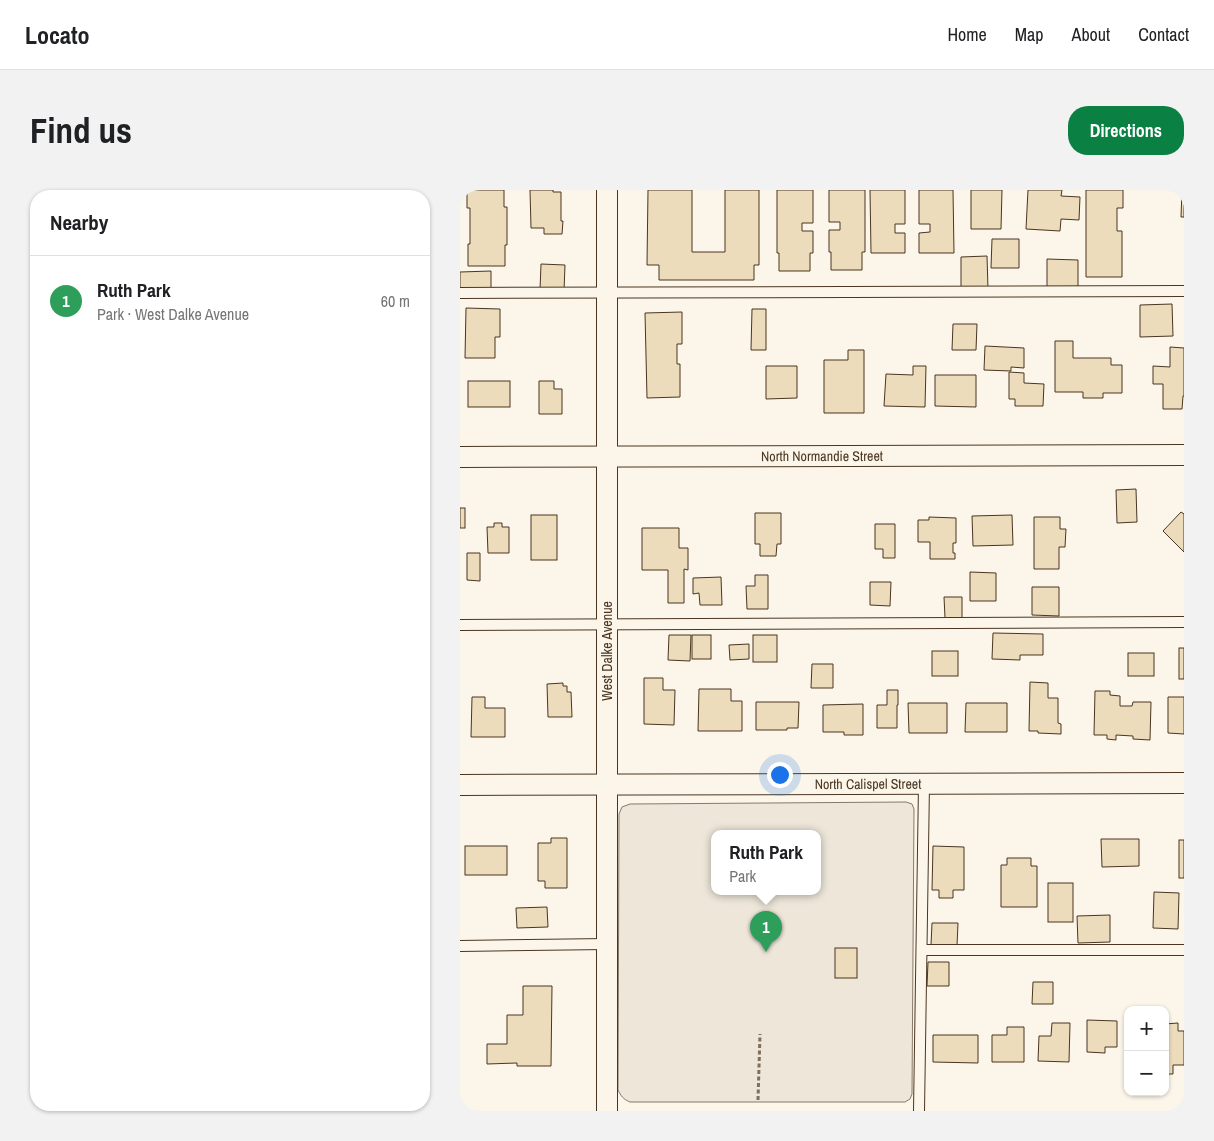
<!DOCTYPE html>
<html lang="en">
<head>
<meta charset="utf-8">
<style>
	:root { --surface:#fff; --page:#f2f2f2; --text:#202124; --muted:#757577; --line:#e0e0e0; --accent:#0b8043 }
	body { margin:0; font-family:"Archivo Narrow",sans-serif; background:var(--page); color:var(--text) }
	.controls { position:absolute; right:15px; bottom:15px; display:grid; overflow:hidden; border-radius:10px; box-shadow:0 1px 4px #0004 }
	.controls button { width:45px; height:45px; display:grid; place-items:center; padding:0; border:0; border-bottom:1px solid var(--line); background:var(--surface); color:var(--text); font:25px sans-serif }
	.you { position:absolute; left:319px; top:584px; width:18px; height:18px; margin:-12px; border:4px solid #fff; border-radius:50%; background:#1a73e8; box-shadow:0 0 0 8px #1a73e833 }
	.badge { display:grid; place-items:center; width:32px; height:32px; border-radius:50%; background:var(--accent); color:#fff; font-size:16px; font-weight:700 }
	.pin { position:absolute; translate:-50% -41px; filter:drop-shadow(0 1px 2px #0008) }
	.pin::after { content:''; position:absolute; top:26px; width:18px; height:15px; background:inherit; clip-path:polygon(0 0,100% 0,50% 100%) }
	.popup { position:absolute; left:251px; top:640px; width:110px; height:65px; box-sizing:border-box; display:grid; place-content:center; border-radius:10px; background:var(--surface); filter:drop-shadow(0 1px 4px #0005); font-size:16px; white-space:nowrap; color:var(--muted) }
	.popup b { font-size:19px; color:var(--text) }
	.popup::after { content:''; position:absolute; left:50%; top:100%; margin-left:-10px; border:10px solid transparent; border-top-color:var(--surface) }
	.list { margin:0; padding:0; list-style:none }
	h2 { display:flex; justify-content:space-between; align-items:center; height:65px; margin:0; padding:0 20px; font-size:21px }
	h2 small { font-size:16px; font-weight:400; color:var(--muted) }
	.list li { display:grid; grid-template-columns:32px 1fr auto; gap:15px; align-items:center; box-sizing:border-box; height:90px; padding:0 20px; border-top:1px solid var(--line) }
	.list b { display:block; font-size:19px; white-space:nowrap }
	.list p { margin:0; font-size:16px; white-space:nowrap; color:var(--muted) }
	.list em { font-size:16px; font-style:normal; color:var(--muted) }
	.map { position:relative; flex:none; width:724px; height:921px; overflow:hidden; border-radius:20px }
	header { display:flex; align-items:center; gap:30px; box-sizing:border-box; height:70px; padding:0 25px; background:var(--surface); border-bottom:1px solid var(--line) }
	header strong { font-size:24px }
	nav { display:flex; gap:28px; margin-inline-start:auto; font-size:18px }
	.intro { display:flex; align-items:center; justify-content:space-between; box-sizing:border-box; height:120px; padding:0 30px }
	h1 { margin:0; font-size:35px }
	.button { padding:12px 22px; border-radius:20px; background:var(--accent); color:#fff; font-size:18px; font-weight:700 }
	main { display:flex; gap:30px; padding:0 30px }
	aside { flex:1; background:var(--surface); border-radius:20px; box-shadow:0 1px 4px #0004 }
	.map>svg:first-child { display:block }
	.green { fill:#ede6d9; stroke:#887966; fill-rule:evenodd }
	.building { fill:#ecdcbc; stroke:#4a3520 }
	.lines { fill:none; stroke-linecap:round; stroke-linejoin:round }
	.lane-casing { stroke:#4a3520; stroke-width:12 }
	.street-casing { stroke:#4a3520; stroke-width:22 }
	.path { stroke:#7f6f5c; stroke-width:3; stroke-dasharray:4 2.5; stroke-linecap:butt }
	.lane { stroke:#fbf6e9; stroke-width:10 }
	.street { stroke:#fbf6e9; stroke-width:20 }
	.labels { text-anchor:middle; stroke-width:4; stroke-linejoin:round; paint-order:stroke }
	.street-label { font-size:14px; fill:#4a3520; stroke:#fbf6e9 }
</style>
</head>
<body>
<header>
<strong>Locato</strong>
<nav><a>Home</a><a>Map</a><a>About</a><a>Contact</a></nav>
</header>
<div class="intro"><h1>Find us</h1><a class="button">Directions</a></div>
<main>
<aside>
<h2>Nearby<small></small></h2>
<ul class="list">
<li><span class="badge" style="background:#2e9e5b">1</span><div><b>Ruth Park</b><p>Park · West Dalke Avenue</p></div><em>60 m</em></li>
</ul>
</aside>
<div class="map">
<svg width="724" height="921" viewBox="0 0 724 921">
	<rect width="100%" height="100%" fill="#fbf6e9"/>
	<!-- green -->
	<path class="green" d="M446 612 452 614 454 619 452 904 450 909 445 912H170C163 909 161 906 158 900L159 624 162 617 170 614ZM255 643H357V701H255Z"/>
	<!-- building -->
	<g class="building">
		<polygon points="7,0 44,0 44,17 47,17 47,55 45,55 45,76 8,76 8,54 10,54 10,18 7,18"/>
		<polygon points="70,0 93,0 93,2 101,2 101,31 103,31 102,44 84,44 84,38 71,38"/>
		<polygon points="188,0 232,0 232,62 265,62 265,0 299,0 299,75 294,75 294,90 199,90 199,75 187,75"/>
		<polygon points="317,0 353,0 353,33 342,33 342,41 353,41 353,63 350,63 350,81 319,81 319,63 317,63"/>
		<polygon points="369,0 405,0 405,62 402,62 402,80 371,80 371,62 369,62 369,40 380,40 380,32 369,32"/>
		<polygon points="410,0 445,0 445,34 435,34 435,43 445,43 445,63 411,63"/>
		<polygon points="459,0 493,0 494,63 459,63 459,43 470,42 470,34 459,34"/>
		<polygon points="511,0 542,0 541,39 511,39"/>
		<polygon points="568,0 602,0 601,6 620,7 619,30 601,29 600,41 566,39"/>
		<polygon points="626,0 663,0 663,18 657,18 657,41 662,41 662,87 626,87"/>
		<polygon points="722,0 724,0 724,27 721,27"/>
		<polygon points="532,49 559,49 559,78 531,78"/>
		<polygon points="527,66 528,99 501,99 501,67"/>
		<polygon points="587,69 618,70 618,98 587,98"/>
		<polygon points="81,74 105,75 104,101 80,100"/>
		<polygon points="31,81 31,100 0,100 0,82"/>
		<polygon points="712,114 713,146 680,147 680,115"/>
		<polygon points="6,118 40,119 40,147 35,147 35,168 5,168"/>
		<polygon points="292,119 306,119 306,160 291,160"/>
		<polygon points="222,122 222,154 217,154 217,174 220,174 220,207 187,208 185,123"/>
		<polygon points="493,134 517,134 516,160 492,160"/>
		<polygon points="595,151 613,151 613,168 651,168 651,175 662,175 662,203 643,203 643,208 623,208 623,202 595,202"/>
		<polygon points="525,156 564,158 564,178 551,177 551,181 524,180"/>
		<polygon points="710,157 724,158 724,206 723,206 722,219 703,219 703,194 693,194 693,176 710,177"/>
		<polygon points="388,160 404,160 404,223 364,223 364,170 388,170"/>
		<polygon points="306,176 337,176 337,208 306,209"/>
		<polygon points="453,176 466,176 465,217 424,216 426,184 453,185"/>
		<polygon points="549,182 564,183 564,193 584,194 583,216 555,216 555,209 549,209"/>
		<polygon points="475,185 516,185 516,217 475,216"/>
		<rect x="8" y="191" width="42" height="26"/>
		<polygon points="79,191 94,191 94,199 102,199 102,224 79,224"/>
		<polygon points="676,299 677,332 657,333 656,300"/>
		<rect x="0" y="318" width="5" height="20"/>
		<polygon points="721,322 724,324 724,362 703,341"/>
		<polygon points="295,323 321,323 321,354 317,354 316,366 300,366 300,354 295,354"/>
		<rect x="71" y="325" width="26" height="45"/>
		<polygon points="552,325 553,355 513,356 512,326"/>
		<polygon points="469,327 496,328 496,353 493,353 493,363 495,363 495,369 470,369 470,352 458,352 458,330 469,330"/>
		<polygon points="574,327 600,327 600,339 606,339 605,357 599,357 599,379 574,379"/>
		<polygon points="34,333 42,333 42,337 49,337 49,363 28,363 27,337 34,337"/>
		<polygon points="415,334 435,334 435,368 423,368 423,359 415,359"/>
		<polygon points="182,338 219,338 219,358 228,358 228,380 224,379 224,413 208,413 208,380 182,380"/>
		<polygon points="7,363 20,363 20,391 7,390"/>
		<polygon points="510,382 536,383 536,411 510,411"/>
		<polygon points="295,385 308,385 308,419 287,419 286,396 295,396"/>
		<polygon points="261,387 262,415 240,415 239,403 233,404 233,388"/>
		<polygon points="410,392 431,392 430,416 410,415"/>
		<polygon points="572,397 599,397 599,426 572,425"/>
		<polygon points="484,407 502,407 502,428 485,428"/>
		<polygon points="533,443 583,444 583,465 560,465 560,470 532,469"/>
		<polygon points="209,445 231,445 230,471 208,470"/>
		<rect x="232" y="445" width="19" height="24"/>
		<rect x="293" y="445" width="24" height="27"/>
		<polygon points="289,454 289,469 270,470 269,455"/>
		<rect x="719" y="458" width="5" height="31"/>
		<rect x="472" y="461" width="26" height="25"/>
		<rect x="668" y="463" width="26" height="23"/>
		<polygon points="352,474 373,474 373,498 351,498"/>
		<polygon points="184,488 203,488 203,500 215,500 214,535 184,534"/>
		<polygon points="570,492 588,493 588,508 598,508 598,533 601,534 601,544 578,543 578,541 569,541"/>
		<polygon points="103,493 103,496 107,496 107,502 111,502 112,527 88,527 87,494"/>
		<polygon points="239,499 271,499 271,511 282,511 282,541 238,541"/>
		<polygon points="427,500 438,500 438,515 437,515 437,538 417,538 417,515 427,515"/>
		<polygon points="635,501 650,501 650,505 660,506 660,516 672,516 673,512 691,512 690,550 673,549 673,546 656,545 656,550 647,549 647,545 634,545"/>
		<polygon points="12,507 25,507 25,518 45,518 45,547 11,547"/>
		<polygon points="708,507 724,507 724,544 708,543"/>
		<polygon points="296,512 339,512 338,538 327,538 327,540 296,540"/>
		<polygon points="448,513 487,513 487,543 449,543"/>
		<polygon points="506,513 547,513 547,542 505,542"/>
		<polygon points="403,514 403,545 384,545 384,542 363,542 363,515"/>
		<polygon points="91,648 107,648 107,698 85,698 85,691 78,691 78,653 91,653"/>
		<polygon points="641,649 679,649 679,676 642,677"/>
		<rect x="719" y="650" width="5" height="38"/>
		<rect x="5" y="656" width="42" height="29"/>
		<polygon points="473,656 504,657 504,700 493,700 493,708 479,708 479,700 472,700"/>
		<polygon points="547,668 571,668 571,676 577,676 577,717 541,717 541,675 547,675"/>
		<rect x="588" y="693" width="25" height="39"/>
		<polygon points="694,702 719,703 718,739 693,738"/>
		<polygon points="87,717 88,737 57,738 56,718"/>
		<polygon points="650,725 650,752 618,753 617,726"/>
		<polygon points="472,733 498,733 497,756 471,755"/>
		<rect x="375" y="758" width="22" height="30"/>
		<polygon points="468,772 489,772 489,796 467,796"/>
		<polygon points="573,792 593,792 593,814 572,814"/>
		<polygon points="63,796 92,796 91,876 57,876 57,873 27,874 27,854 47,854 47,825 63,825"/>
		<polygon points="627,830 657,831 657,857 645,857 645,863 627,862"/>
		<polygon points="592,833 610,833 609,872 578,871 579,846 591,846"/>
		<polygon points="718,833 718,841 724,841 724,875 713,875 713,884 705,884 705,834"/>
		<polygon points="547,837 564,837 564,872 532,872 532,845 547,845"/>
		<polygon points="473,845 518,845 518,873 473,872"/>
	</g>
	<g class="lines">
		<defs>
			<g id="lane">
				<polyline points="0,103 724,101"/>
				<polyline points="0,435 724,432"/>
				<polyline points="0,756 147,754"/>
				<polyline points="462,760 724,760"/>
				<polyline points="459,921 464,594"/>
			</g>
			<g id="street">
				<polyline points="147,0 147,921"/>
				<path id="s1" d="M0 267 724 265"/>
				<path id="s2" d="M0 595 724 593"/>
			</g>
		</defs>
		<!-- lane casing -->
		<use href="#lane" class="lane-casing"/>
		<!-- street casing -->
		<use href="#street" class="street-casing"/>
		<!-- path -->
		<polyline class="path" points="298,910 300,844"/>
		<!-- lane -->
		<use href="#lane" class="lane"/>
		<!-- street -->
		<use href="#street" class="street"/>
	</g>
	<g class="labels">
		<!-- street labels -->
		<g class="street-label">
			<text dy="5" stroke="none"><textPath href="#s1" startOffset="362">North Normandie Street</textPath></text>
			<text transform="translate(147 461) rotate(-90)" y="5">West Dalke Avenue</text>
			<text dy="5" stroke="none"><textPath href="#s2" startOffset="408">North Calispel Street</textPath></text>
		</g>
	</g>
</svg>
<div class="controls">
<button>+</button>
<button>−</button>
</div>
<div class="you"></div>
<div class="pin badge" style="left:306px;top:762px;background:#2e9e5b">1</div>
<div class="popup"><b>Ruth Park</b>Park</div>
</div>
</main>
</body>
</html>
